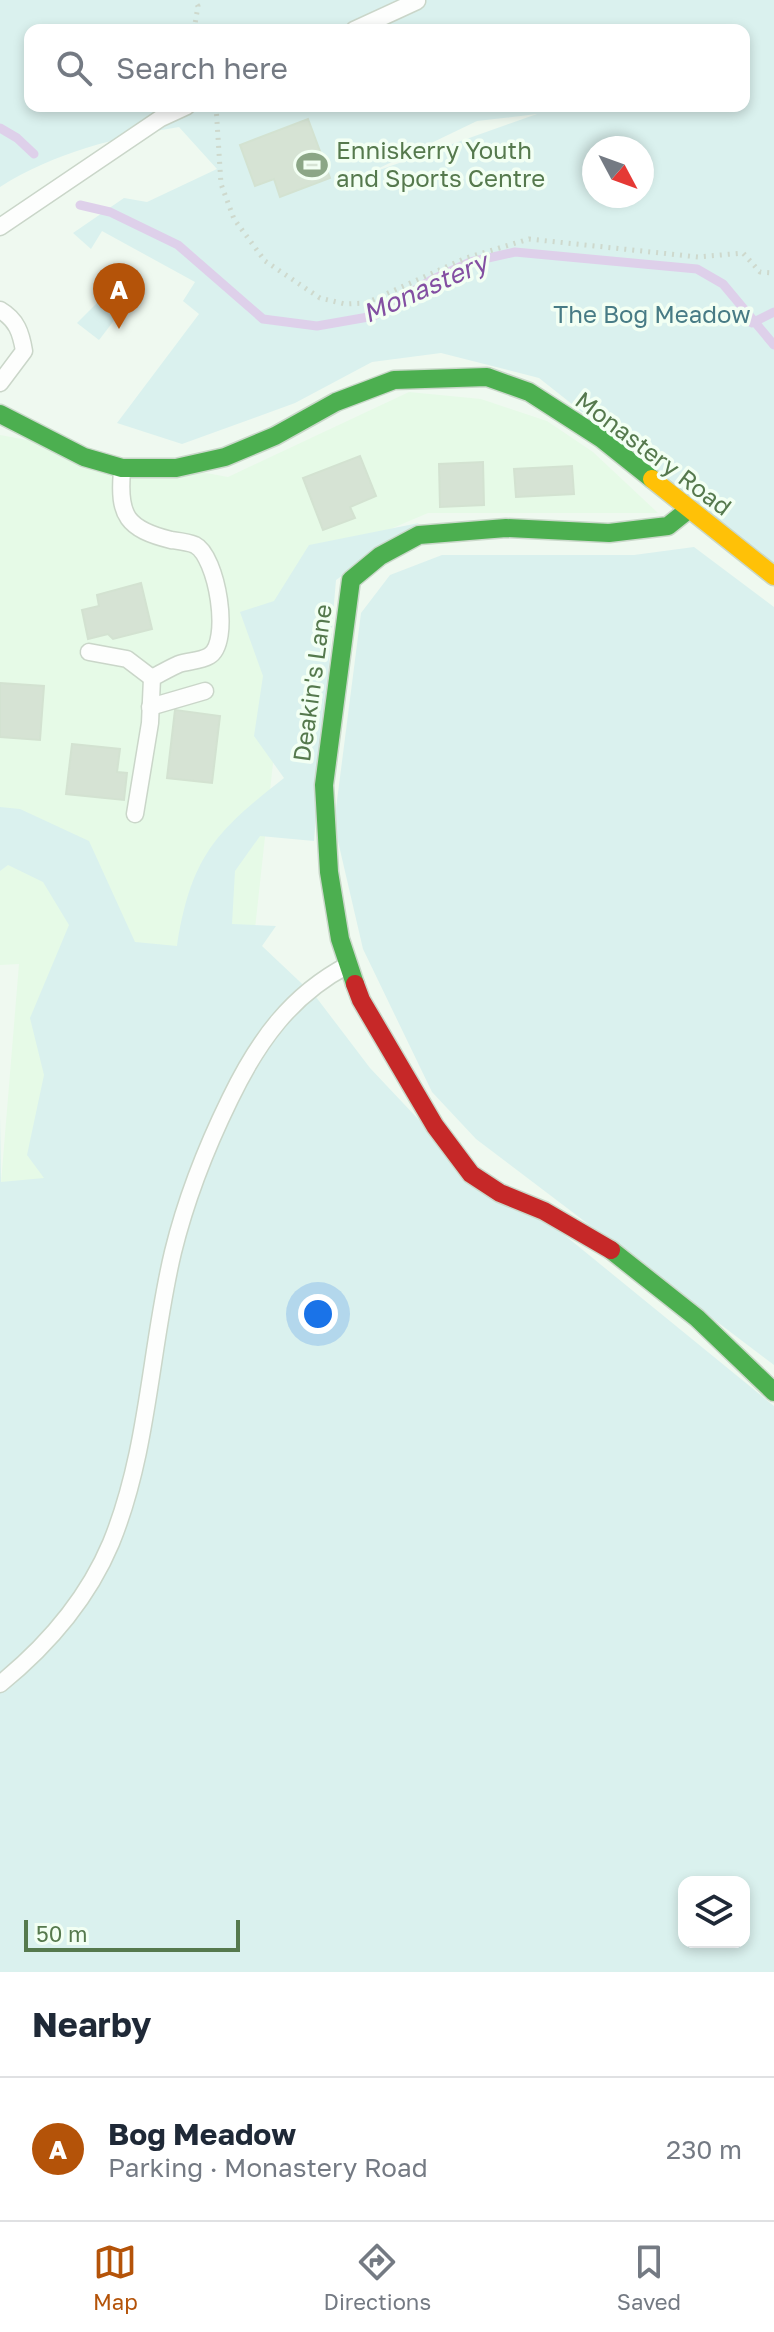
<!DOCTYPE html>
<html lang="en">
<head>
<meta charset="utf-8">
<style>
	:root { --surface:#fff; --page:#f6f6f7; --text:#1f2937; --muted:#747a83; --line:#e0e1e3; --accent:#b45309 }
	body { margin:0; font-family:"Golos Text",sans-serif; background:var(--page); color:var(--text) }
	.controls { position:absolute; right:24px; bottom:24px; display:grid; overflow:hidden; border-radius:16px; box-shadow:0 4px 12px #0003 }
	.controls button { width:72px; height:72px; display:grid; place-items:center; padding:0; border:0; border-bottom:2px solid var(--line); background:var(--surface); color:var(--text); font:40px sans-serif }
	.compass { position:absolute; left:582px; top:136px; width:72px; height:72px; border-radius:50%; background:var(--surface); box-shadow:0 4px 12px #0003; rotate:131deg }
	.scale { position:absolute; left:24px; bottom:20px; width:216px; box-sizing:border-box; padding-left:8px; border:4px solid #55794d; border-top:0; font-size:22px; line-height:28px; white-space:nowrap; color:#55794d; -webkit-text-stroke:6px #f2fff3; paint-order:stroke }
	.you { position:absolute; left:318px; top:1314px; width:28px; height:28px; margin:-20px; border:6px solid #fff; border-radius:50%; background:#1a73e8; box-shadow:0 0 0 12px #1a73e833 }
	.badge { display:grid; place-items:center; width:52px; height:52px; border-radius:50%; background:var(--accent); color:#fff; font-size:26px; font-weight:700 }
	.pin { position:absolute; translate:-50% -66px; filter:drop-shadow(0 2px 4px #0008) }
	.pin::after { content:''; position:absolute; top:42px; width:28px; height:24px; background:inherit; clip-path:polygon(0 0,100% 0,50% 100%) }
	.list { margin:0; padding:0; list-style:none }
	h2 { display:flex; justify-content:space-between; align-items:center; height:104px; margin:0; padding:0 32px; font-size:34px }
	h2 small { font-size:26px; font-weight:400; color:var(--muted) }
	.list li { display:grid; grid-template-columns:52px 1fr auto; gap:24px; align-items:center; box-sizing:border-box; height:144px; padding:0 32px; border-top:2px solid var(--line) }
	.list b { display:block; font-size:30px; white-space:nowrap }
	.list p { margin:0; font-size:26px; white-space:nowrap; color:var(--muted) }
	.list em { font-size:26px; font-style:normal; color:var(--muted) }
	.icon { flex:none; width:44px; height:44px; fill:none; stroke:currentColor; stroke-width:2; stroke-linecap:round; stroke-linejoin:round }
	.map { position:relative; flex:none; width:774px; height:1972px; overflow:hidden }
	.search { position:absolute; background:var(--surface); box-shadow:0 4px 12px #0003; left:24px; right:24px; top:24px; height:88px; display:flex; align-items:center; gap:20px; box-sizing:border-box; padding:0 28px; border-radius:16px; color:var(--muted); font-size:30px }
	.sheet { height:248px; background:var(--surface) }
	nav { display:flex; justify-content:space-around; align-items:center; box-sizing:border-box; height:112px; border-top:2px solid var(--line); background:var(--surface); font-size:22px; color:var(--muted) }
	nav a { display:grid; justify-items:center; gap:4px }
	nav .on { color:var(--accent) }
	.map>svg:first-child { display:block }
	.residential { fill:#e6fae7 }
	.green { fill:#daf1ee; fill-rule:evenodd }
	.lines { fill:none; stroke-linecap:round; stroke-linejoin:round }
	.stream { stroke:#ded0ea; stroke-width:9 }
	.building { fill:#d6e3d4; stroke:#d3e2d1; stroke-width:2 }
	.lane-casing { stroke:#cad6c9; stroke-width:19 }
	.fast-casing { stroke:#cad8ca; stroke-width:21 }
	.slow-casing { stroke:#cad8ca; stroke-width:21 }
	.jam-casing { stroke:#cad8ca; stroke-width:21 }
	.path { stroke:#ced9cd; stroke-width:5; stroke-dasharray:2 6; stroke-linecap:butt }
	.lane { stroke:#fdfefd; stroke-width:16 }
	.fast { stroke:#4caf50; stroke-width:18 }
	.slow { stroke:#ffc107; stroke-width:18 }
	.jam { stroke:#c62828; stroke-width:18 }
	.labels { text-anchor:middle; stroke-width:7; stroke-linejoin:round; paint-order:stroke }
	.poi-label { font-size:24px; fill:#55794d; stroke:#f2fff3; text-anchor:start }
	.park-label { font-size:24px; fill:#477b85; stroke:#f2fff3 }
	.street-label { font-size:24px; fill:#55794d; stroke:#f2fff3 }
	.water-label { font-size:26px; font-style:italic; fill:#834fa2; stroke:#f2fff3 }
</style>
</head>
<body>
<div class="map">
<svg width="774" height="1972" viewBox="0 0 774 1972">
	<rect width="100%" height="100%" fill="#eff9f0"/>
	<!-- residential -->
	<polygon class="residential" points="409,392 481,399 547,421 593,452 658,513 428,513 294,570 254,938 43,1203 1,1183 19,964 0,965 0,435 228,477"/>
	<!-- green -->
	<g class="green">
		<path d="M0 0H774V564L539 378 441 353 372 362 295 403 182 444 117 423 199 314 183 301 195 282 102 231 91 249 73 233 124 198 147 202 217 169 179 127C117 137 53 153 0 187ZM30 30H744V106H30ZM537 114 371 173V172L477 121ZM594 148H642V196H594Z"/>
		<polygon points="98,302 119,314 99,340 77,323"/>
		<path d="M419 523 336 580 314 841 260 836 235 871 232 924 276 926 262 946 316 997 370 1068 436 1138 562 1233 774 1406V1972H0V1114L1 1182 44 1178 27 1155 44 1075 30 1018 69 925 43 882 8 865 0 871V807L20 809 89 841 135 942 177 946C191 857 215 832 284 778L254 736 263 676 240 612 274 601 309 545ZM684 1882H744V1942H684Z"/>
		<polygon points="694,547 774,607 774,1365 476,1139 432,1092 363,949 334,824 361,613 390,575 442,555 634,555"/>
	</g>
	<g class="lines">
		<!-- stream -->
		<g class="stream">
			<polyline points="0,128 17,138 34,154"/>
			<polyline points="80,205 110,212 178,245 263,319 317,326 374,316 431,280 470,262 515,252 697,269 723,284 774,345"/>
			<polyline points="752,323 774,312"/>
		</g>
	</g>
	<!-- building -->
	<g class="building">
		<polygon points="308,119 330,178 280,197 274,179 255,186 240,145"/>
		<polygon points="360,456 376,496 350,507 355,518 323,530 303,478"/>
		<polygon points="483,462 484,505 440,507 439,464"/>
		<polygon points="572,466 574,494 516,497 514,469"/>
		<polygon points="141,583 152,629 113,639 108,634 88,639 82,610 99,606 97,595"/>
		<polygon points="0,683 44,686 40,740 0,737"/>
		<polygon points="175,710 220,716 212,783 167,778"/>
		<polygon points="72,744 120,749 117,772 127,773 124,800 66,794"/>
	</g>
	<g class="lines">
		<defs>
			<g id="lane">
				<polyline points="354,30 417,1"/>
				<polyline points="0,227 161,118 187,106"/>
				<path d="M0 310C17 320 21 333 24 351L0 383"/>
				<path d="M122 471C118 516 127 529 171 540 178 541 188 542 195 545 217 556 232 643 209 656 201 661 188 661 179 664 170 668 161 673 152 678L150 723 135 814"/>
				<polyline points="89,652 127,659 152,678"/>
				<polyline points="150,707 205,691"/>
				<path d="M0 1684C48 1645 87 1600 111 1543 149 1450 150 1348 173 1252 186 1199 206 1148 230 1099 258 1041 291 995 348 965"/>
			</g>
			<g id="fast">
				<polyline points="0,414 84,457 122,468 176,468 225,457 275,436 336,402 394,380 487,377 529,392 602,439 652,479"/>
				<polyline points="355,984 340,939 329,872 324,785 351,580 380,556 419,535 506,528 609,533 668,526 688,510"/>
				<polyline points="611,1250 697,1318 774,1392"/>
			</g>
			<polyline id="slow" points="652,479 774,576"/>
			<polyline id="jam" points="355,984 361,1000 435,1126 471,1174 500,1193 544,1211 611,1250"/>
		</defs>
		<!-- lane casing -->
		<use href="#lane" class="lane-casing"/>
		<!-- fast casing -->
		<use href="#fast" class="fast-casing"/>
		<!-- slow casing -->
		<use href="#slow" class="slow-casing"/>
		<!-- jam casing -->
		<use href="#jam" class="jam-casing"/>
		<!-- path -->
		<g class="path">
			<polyline points="147,30 152,30"/>
			<polyline points="194,30 198,6 194,0"/>
			<polyline points="216,106 221,184 234,219 265,261 320,298 345,304 366,303 466,258 529,239 698,257 743,253 760,272 774,273"/>
		</g>
		<!-- lane -->
		<use href="#lane" class="lane"/>
		<!-- fast -->
		<use href="#fast" class="fast"/>
		<!-- slow -->
		<use href="#slow" class="slow"/>
		<!-- jam -->
		<use href="#jam" class="jam"/>
	</g>
	<!-- icons -->
	<defs>
		<symbol id="stadium-bare" viewBox="-9 -9 18 18"><path d="M0-5a6.5 5 0 1 0 0 10a6.5 5 0 1 0 0-10ZM-3.5-1.8h7v3.6h-7Z" fill="#8ba686" stroke="#f2fff3" stroke-width="2.5" paint-order="stroke"/></symbol>
	</defs>
	<g fill-rule="evenodd">
		<use href="#stadium-bare" x="290" y="143" width="44" height="44"/>
	</g>
	<g class="labels">
		<!-- poi labels -->
		<g class="poi-label">
			<text x="336" y="159">Enniskerry Youth<tspan x="336" dy="28">and Sports Centre</tspan></text>
		</g>
		<!-- park labels -->
		<g class="park-label">
			<text x="652" y="323">The Bog Meadow</text>
		</g>
		<!-- street labels -->
		<g class="street-label">
			<text transform="translate(653 454) rotate(37)" y="8">Monastery Road</text>
			<text transform="translate(313 683) rotate(-82)" y="8">Deakin's Lane</text>
		</g>
		<!-- water labels -->
		<g class="water-label">
			<text transform="translate(425 288) rotate(-24)" y="9">Monastery</text>
		</g>
	</g>
</svg>
<div class="controls">
<button><svg class="icon" aria-label="layers" viewBox="0 0 24 24"><path d="M12 4l9 5-9 5-9-5zM3 14l9 5 9-5"/></svg></button>
</div>
<svg class="compass" viewBox="-18 -18 36 36"><path d="M0-13l5 13h-10z" fill="#e53935"/><path d="M0 13l5-13h-10z" fill="#747a83"/></svg>
<div class="scale">50 m</div>
<div class="you"></div>
<div class="pin badge" style="left:119px;top:329px">A</div>
<div class="search"><svg class="icon" aria-label="search" viewBox="0 0 24 24"><circle cx="10" cy="10" r="6"/><path d="M15 15l6 6"/></svg>Search here</div>
</div>
<section class="sheet">
<h2>Nearby<small></small></h2>
<ul class="list">
<li><span class="badge">A</span><div><b>Bog Meadow</b><p>Parking · Monastery Road</p></div><em>230 m</em></li>
</ul>
</section>
<nav>
<a class="on"><svg class="icon" aria-label="map" viewBox="0 0 24 24"><path d="M3 6l6-2 6 2 6-2v14l-6 2-6-2-6 2zM9 4v14M15 6v14"/></svg>Map</a>
<a><svg class="icon" aria-label="directions" viewBox="0 0 24 24"><path d="M12 3l9 9-9 9-9-9zM9 14v-3h6M13 9l2 2-2 2"/></svg>Directions</a>
<a><svg class="icon" aria-label="saved" viewBox="0 0 24 24"><path d="M7 4h10v16l-5-4-5 4z"/></svg>Saved</a>
</nav>
</body>
</html>
